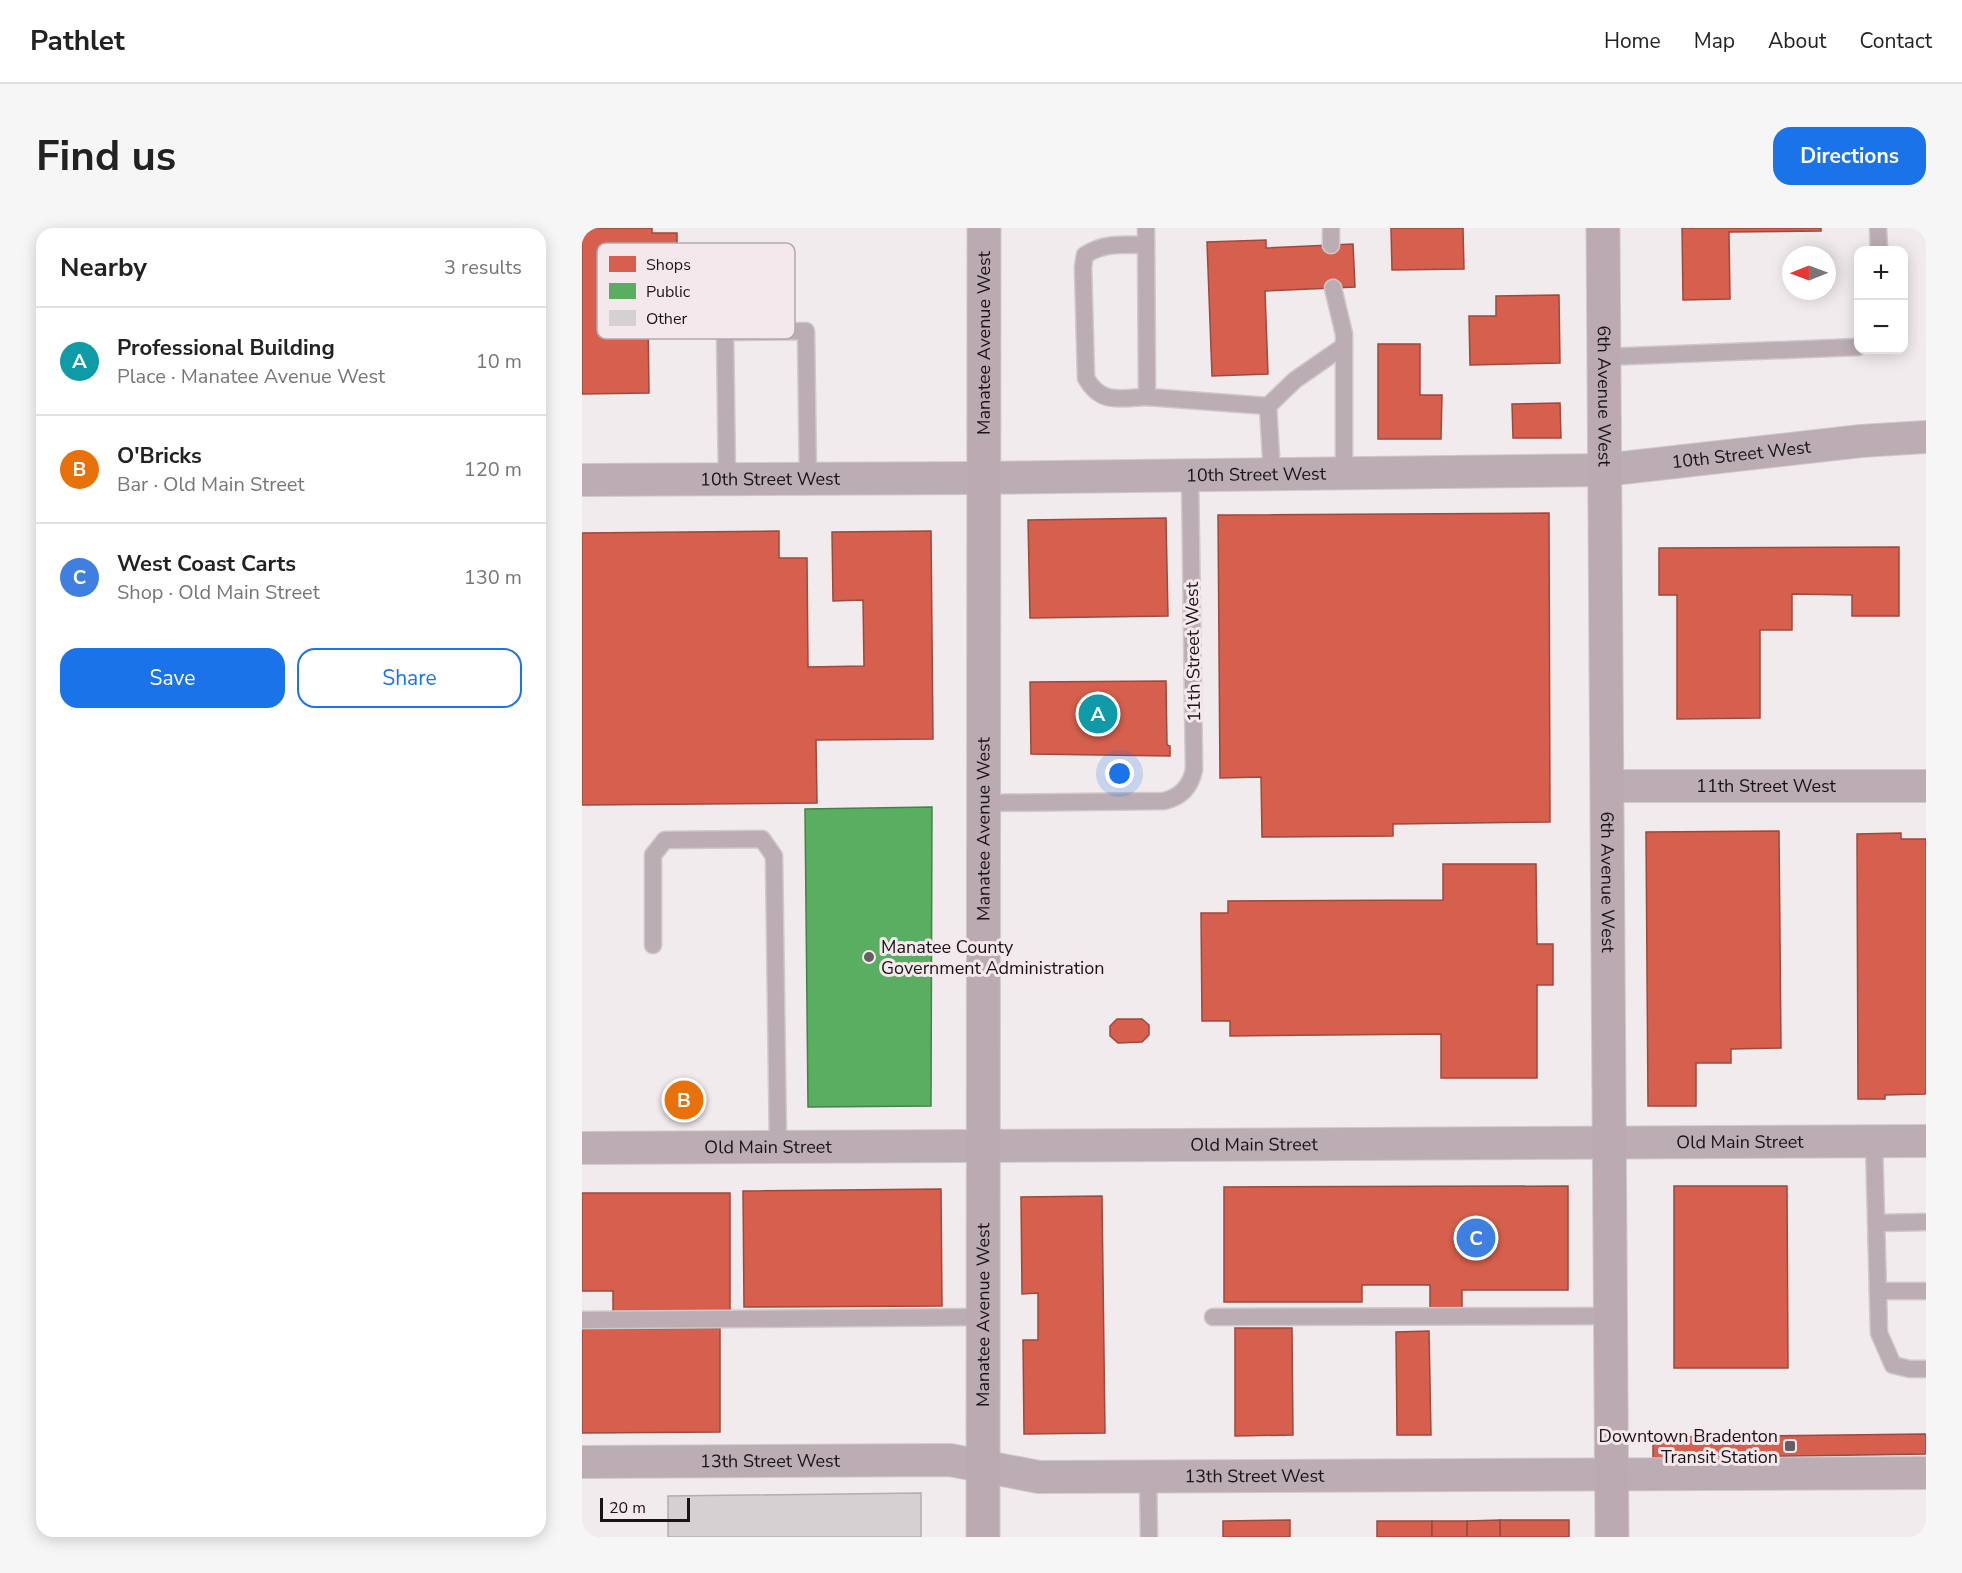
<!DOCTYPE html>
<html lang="en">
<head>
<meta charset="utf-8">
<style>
	:root { --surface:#fff; --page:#f6f6f6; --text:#222; --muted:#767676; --line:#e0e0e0; --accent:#1a73e8 }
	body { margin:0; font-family:"Nunito Sans",sans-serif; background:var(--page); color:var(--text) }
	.controls { position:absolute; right:18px; top:18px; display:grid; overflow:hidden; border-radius:12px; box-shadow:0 3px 15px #0003 }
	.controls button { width:54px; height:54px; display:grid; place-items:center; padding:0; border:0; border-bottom:2px solid var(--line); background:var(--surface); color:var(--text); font:30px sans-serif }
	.compass { position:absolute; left:1200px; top:18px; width:54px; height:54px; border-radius:50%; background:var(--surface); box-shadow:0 3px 15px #0003; rotate:269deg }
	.scale { position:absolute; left:18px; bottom:15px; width:90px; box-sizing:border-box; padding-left:6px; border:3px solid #191416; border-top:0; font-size:16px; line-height:21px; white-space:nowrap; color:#191416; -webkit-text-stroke:4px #f5e8ed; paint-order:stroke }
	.you { position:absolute; left:538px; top:546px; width:21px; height:21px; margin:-15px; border:4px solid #fff; border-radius:50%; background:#1a73e8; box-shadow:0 0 0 9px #1a73e833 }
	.badge { display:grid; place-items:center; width:39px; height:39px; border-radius:50%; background:var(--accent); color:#fff; font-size:20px; font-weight:700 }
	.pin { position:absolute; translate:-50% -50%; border:3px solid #fff; box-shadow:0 2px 6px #0006 }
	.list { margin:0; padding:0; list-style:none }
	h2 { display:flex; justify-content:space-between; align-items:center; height:78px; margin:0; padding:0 24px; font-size:26px }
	h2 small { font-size:20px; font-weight:400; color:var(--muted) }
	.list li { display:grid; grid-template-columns:39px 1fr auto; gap:18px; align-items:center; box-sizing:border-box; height:108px; padding:0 24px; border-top:2px solid var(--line) }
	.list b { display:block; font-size:22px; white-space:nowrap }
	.list p { margin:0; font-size:20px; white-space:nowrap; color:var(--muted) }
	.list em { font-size:20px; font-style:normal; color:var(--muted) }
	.actions { display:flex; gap:12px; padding:18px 24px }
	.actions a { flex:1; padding:14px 0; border:2px solid var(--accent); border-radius:18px; text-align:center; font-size:21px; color:var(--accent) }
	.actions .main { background:var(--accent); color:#fff }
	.map { position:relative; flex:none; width:1344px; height:1309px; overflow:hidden; border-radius:18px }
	header { display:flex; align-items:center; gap:36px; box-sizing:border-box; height:84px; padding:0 30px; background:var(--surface); border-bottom:2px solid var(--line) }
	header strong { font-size:28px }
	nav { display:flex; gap:33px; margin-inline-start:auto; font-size:21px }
	.intro { display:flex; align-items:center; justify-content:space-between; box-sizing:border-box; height:144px; padding:0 36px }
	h1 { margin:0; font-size:42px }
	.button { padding:15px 27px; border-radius:18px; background:var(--accent); color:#fff; font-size:21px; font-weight:700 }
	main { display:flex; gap:36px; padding:0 36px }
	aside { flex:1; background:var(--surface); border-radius:18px; box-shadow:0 3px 15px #0003 }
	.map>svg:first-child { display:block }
	.shops { fill:#d6604d; stroke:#9d493c; stroke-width:1.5 }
	.public { fill:#5aae61; stroke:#46804a; stroke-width:1.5 }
	.building { fill:#d5d0d2; stroke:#b2adaf; stroke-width:1.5 }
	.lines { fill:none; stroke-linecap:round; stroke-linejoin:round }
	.service-casing { stroke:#cec9cb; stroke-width:19 }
	.minor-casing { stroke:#cec9cb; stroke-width:34 }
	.secondary-casing { stroke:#cec9cb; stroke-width:35 }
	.service { stroke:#bcacb3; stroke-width:16 }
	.minor { stroke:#bcacb3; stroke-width:32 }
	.secondary { stroke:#bcaab2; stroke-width:33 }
	.poi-dot { fill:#655f62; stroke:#f5e8ed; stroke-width:2 }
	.labels { text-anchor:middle; stroke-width:6; stroke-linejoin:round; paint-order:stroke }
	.street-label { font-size:18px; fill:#191416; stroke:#f5e8ed }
	.poi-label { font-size:18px; fill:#191416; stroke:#f5e8ed; text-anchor:start }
	.key { fill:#f5e8ed; stroke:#b3a8ac; stroke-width:1.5 }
	.key-label { font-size:16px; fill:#191416 }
</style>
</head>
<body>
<header>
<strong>Pathlet</strong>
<nav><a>Home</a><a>Map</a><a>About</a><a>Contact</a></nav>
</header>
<div class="intro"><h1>Find us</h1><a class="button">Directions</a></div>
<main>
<aside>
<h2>Nearby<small>3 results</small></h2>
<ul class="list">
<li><span class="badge" style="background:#0f9aa8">A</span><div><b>Professional Building</b><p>Place · Manatee Avenue West</p></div><em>10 m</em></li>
<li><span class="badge" style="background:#e8710a">B</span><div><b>O'Bricks</b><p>Bar · Old Main Street</p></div><em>120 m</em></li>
<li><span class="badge" style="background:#3f7fe0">C</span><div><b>West Coast Carts</b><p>Shop · Old Main Street</p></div><em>130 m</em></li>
</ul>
<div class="actions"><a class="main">Save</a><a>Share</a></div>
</aside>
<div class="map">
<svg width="1344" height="1309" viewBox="0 0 1344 1309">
	<rect width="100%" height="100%" fill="#f2ebee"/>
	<!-- shops -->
	<g class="shops">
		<polygon points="0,0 70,0 70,5 95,5 95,34 72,34 71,46 79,46 79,86 66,87 67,165 0,166"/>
		<polygon points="809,0 881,0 882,41 810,42"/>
		<polygon points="1100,0 1239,0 1239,3 1147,4 1148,71 1101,72"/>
		<polygon points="684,12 684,20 771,16 773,59 683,63 686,146 630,148 625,14"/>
		<polygon points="977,67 978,135 888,137 887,88 914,88 914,68"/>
		<polygon points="796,116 838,116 838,167 860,167 859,211 796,211"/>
		<polygon points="978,175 979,210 931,210 930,176"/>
		<polygon points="967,285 968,594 811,596 811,608 680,609 679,549 638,550 636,287"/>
		<polygon points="584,290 586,388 448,390 446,292"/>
		<polygon points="197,303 197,330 225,330 226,439 282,438 281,372 251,373 250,304 349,303 351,511 234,512 235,575 0,577 0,305"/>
		<polygon points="1317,319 1317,388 1270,388 1270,367 1210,366 1210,402 1178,402 1178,490 1095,491 1095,367 1077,367 1077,320"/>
		<polygon points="584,453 585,517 588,518 588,528 449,526 448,454"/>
		<polygon points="1197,603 1199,820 1149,821 1149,835 1114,835 1114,878 1066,878 1064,604"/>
		<polygon points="1319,605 1319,611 1344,611 1344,866 1303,867 1303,871 1276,871 1275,606"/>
		<polygon points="861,636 954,636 955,716 971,716 971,757 955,757 955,850 859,850 859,806 648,808 648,793 620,793 619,685 646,685 646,673 861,672"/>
		<polygon points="535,791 560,791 567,797 567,807 560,814 536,815 528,808 528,798"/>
		<polygon points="986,958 986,1062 880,1062 880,1080 848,1080 848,1057 780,1057 780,1074 642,1074 642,959"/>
		<polygon points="1092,958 1205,958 1206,1140 1092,1140"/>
		<polygon points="359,961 360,1078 162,1079 161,963"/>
		<polygon points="0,965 148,965 148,1084 31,1084 31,1063 0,1063"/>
		<polygon points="520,968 523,1205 442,1206 441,1112 456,1112 456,1065 440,1066 439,969"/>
		<polygon points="138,1100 138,1204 0,1205 0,1101"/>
		<polygon points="653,1100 710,1100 711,1207 653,1208"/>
		<polygon points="847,1103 849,1207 815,1207 814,1104"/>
		<polygon points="1344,1206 1344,1226 1071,1230 1071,1209"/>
		<polygon points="708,1292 708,1309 641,1309 641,1293"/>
		<rect x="918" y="1292" width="69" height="17"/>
		<polygon points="918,1292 918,1309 885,1309 885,1293"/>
		<rect x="795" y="1293" width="55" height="16"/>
		<rect x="850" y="1293" width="35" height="16"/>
	</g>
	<!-- public -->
	<polygon class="public" points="350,579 349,878 226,879 223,581"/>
	<!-- building -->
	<polygon class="building" points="339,1265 339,1309 86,1309 86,1268"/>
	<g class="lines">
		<defs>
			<g id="service">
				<polyline points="564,0 565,169 686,178"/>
				<polyline points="749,0 749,17"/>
				<polyline points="1296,0 1297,22"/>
				<path d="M564 17C540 17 524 14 503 27L501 39 504 150C519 177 538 170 565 169"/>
				<polyline points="751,60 762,106 762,245"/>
				<polyline points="1022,129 1276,119"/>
				<polyline points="690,246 686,178 713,152 762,118"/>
				<polyline points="145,252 143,104 224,103 226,251"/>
				<path d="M402 575 582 573C599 569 609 558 612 541L608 247"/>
				<polyline points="71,717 71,627 83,612 180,611 192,628 196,918"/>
				<polyline points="1292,913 1297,1105 1311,1137 1328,1141 1344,1141"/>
				<polyline points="1295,995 1344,994"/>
				<polyline points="1296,1063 1344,1063"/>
				<polyline points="631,1089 1029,1088"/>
				<polyline points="0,1092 400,1089"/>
				<polyline points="566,1248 567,1309"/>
			</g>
			<g id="minor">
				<path id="s1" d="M0 252 401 250 1022 242 1279 213 1344 209"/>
				<path id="s2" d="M1025 558H1344"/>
				<path id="s3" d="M0 920 1344 913"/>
				<path id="s4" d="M0 1234 368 1232 457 1249 1344 1245"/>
			</g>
			<g id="secondary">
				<path id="s5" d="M1021 0 1030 1309"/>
				<path id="s6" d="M401 1309 402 0"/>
			</g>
		</defs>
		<!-- service casing -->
		<use href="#service" class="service-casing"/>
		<!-- minor casing -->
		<use href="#minor" class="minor-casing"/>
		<!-- secondary casing -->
		<use href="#secondary" class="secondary-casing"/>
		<!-- service -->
		<use href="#service" class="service"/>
		<!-- minor -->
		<use href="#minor" class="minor"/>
		<!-- secondary -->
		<use href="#secondary" class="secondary"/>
	</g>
	<!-- markers -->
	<g class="poi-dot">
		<circle cx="287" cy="729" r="6"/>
		<rect x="1202" y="1212" width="12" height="12" rx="3"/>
	</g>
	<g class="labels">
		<!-- street labels -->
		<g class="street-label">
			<text dy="6" stroke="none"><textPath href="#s6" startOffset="1194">Manatee Avenue West</textPath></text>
			<text dy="6" stroke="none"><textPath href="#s5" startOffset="168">6th Avenue West</textPath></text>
			<text dy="6" stroke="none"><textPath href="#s1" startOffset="1160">10th Street West</textPath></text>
			<text dy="6" stroke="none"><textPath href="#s1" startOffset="674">10th Street West</textPath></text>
			<text dy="6" stroke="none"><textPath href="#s1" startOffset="188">10th Street West</textPath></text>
			<text transform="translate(611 424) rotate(-91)" y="6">11th Street West</text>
			<text dy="6" stroke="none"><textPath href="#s2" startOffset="159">11th Street West</textPath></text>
			<text dy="6" stroke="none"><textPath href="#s6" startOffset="708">Manatee Avenue West</textPath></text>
			<text dy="6" stroke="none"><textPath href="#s5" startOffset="654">6th Avenue West</textPath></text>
			<text dy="6" stroke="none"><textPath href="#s3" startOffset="1158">Old Main Street</textPath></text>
			<text dy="6" stroke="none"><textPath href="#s3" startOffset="672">Old Main Street</textPath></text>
			<text dy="6" stroke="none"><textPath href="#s3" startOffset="186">Old Main Street</textPath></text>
			<text dy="6" stroke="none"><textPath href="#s6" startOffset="222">Manatee Avenue West</textPath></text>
			<text dy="6" stroke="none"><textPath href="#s4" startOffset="188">13th Street West</textPath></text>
			<text dy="6" stroke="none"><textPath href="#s4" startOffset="674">13th Street West</textPath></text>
		</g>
		<!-- poi labels -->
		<g class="poi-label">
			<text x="299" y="725">Manatee County<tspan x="299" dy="21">Government Administration</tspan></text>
			<text x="1196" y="1214" text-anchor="end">Downtown Bradenton<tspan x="1196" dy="21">Transit Station</tspan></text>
		</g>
	</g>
	<!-- legend -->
	<rect x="15" y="15" width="198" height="96" rx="9" class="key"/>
	<rect x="27" y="28" width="27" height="16" fill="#d6604d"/>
	<rect x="27" y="55" width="27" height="16" fill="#5aae61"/>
	<rect x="27" y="82" width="27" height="16" fill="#d5d0d2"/>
	<g class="key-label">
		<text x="64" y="42">Shops</text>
		<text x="64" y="69">Public</text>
		<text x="64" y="96">Other</text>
	</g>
</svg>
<div class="controls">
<button>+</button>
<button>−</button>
</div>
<svg class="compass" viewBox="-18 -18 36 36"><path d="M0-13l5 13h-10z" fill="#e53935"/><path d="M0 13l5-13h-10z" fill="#767676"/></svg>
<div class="scale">20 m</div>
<div class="you"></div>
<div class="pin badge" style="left:516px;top:486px;background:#0f9aa8">A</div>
<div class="pin badge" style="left:102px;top:872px;background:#e8710a">B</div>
<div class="pin badge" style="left:894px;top:1010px;background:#3f7fe0">C</div>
</div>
</main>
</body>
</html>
